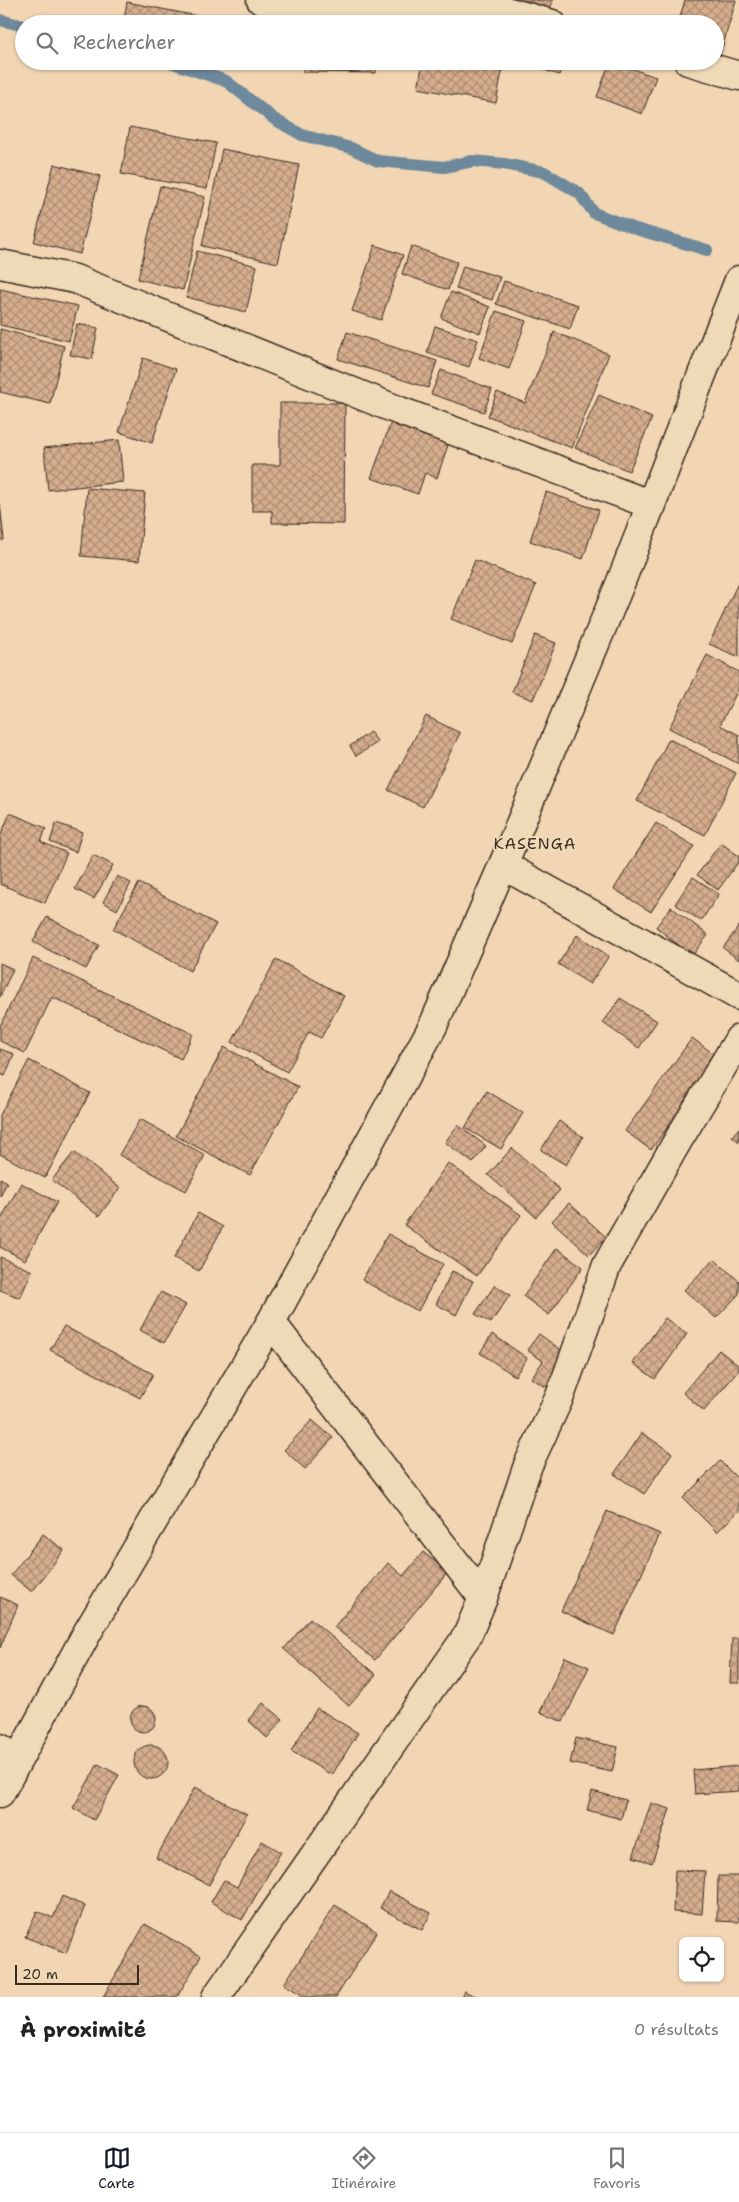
<!DOCTYPE html>
<html lang="fr">
<head>
<meta charset="utf-8">
<style>
	:root { --surface:#fff; --page:#f2f2f2; --text:#222; --muted:#767676; --line:#e0e0e0; --accent:#111827 }
	body { margin:0; font-family:"Shantell Sans",sans-serif; background:var(--page); color:var(--text) }
	.controls { position:absolute; right:15px; bottom:15px; display:grid; overflow:hidden; border-radius:8px; box-shadow:0 1px 4px #0004 }
	.controls button { width:45px; height:45px; display:grid; place-items:center; padding:0; border:0; border-bottom:1px solid var(--line); background:var(--surface); color:var(--text); font:25px sans-serif }
	.scale { position:absolute; left:15px; bottom:12px; width:124px; box-sizing:border-box; padding-left:5px; border:2px solid #3b2a1e; border-top:0; font-size:14px; line-height:18px; white-space:nowrap; color:#3b2a1e; -webkit-text-stroke:4px #efdab8; paint-order:stroke }
	.list { margin:0; padding:0; list-style:none }
	h2 { display:flex; justify-content:space-between; align-items:center; height:65px; margin:0; padding:0 20px; font-size:21px }
	h2 small { font-size:16px; font-weight:400; color:var(--muted) }
	.icon { flex:none; width:28px; height:28px; fill:none; stroke:currentColor; stroke-width:2; stroke-linecap:round; stroke-linejoin:round }
	.map { position:relative; flex:none; width:739px; height:1997px; overflow:hidden }
	.search { position:absolute; background:var(--surface); box-shadow:0 1px 4px #0004; left:15px; right:15px; top:15px; height:55px; display:flex; align-items:center; gap:12px; box-sizing:border-box; padding:0 18px; border-radius:28px; color:var(--muted); font-size:19px }
	.sheet { height:135px; background:var(--surface) }
	nav { display:flex; justify-content:space-around; align-items:center; box-sizing:border-box; height:70px; border-top:1px solid var(--line); background:var(--surface); font-size:14px; color:var(--muted) }
	nav a { display:grid; justify-items:center; gap:2px }
	nav .on { color:var(--accent) }
	.map>svg:first-child { display:block }
	.lines { fill:none; stroke-linecap:round; stroke-linejoin:round }
	.stream { stroke:#6d899b; stroke-width:12 }
	.building { fill:url(#building-cross-hatch); stroke:#3b2a1e }
	.minor-casing { stroke:#3b2a1e; stroke-width:31 }
	.highway-casing { stroke:#3b2a1e; stroke-width:31 }
	.minor { stroke:#efdab8; stroke-width:28 }
	.highway { stroke:#efdab8; stroke-width:28 }
	.labels { text-anchor:middle; stroke-width:4; stroke-linejoin:round; paint-order:stroke }
	.quarter-label { font-size:16px; letter-spacing:1px; fill:#3b2a1e; stroke:#efdab8 }
</style>
</head>
<body>
<div class="map">
<svg width="739" height="1997" viewBox="0 0 739 1997">
	<defs>
		<pattern id="building-cross-hatch" width="8" height="8" patternUnits="userSpaceOnUse" patternTransform="scale(1.25)"><rect width="8" height="8" fill="#d6ae8e"/><path d="M0 0l8 8M0 8l8-8" fill="none" stroke="#af8e73"/></pattern>
	</defs>
	<rect width="100%" height="100%" fill="#f2d6b3"/>
	<filter id="ink" filterUnits="userSpaceOnUse"><feTurbulence type="fractalNoise" baseFrequency=".02" numOctaves="2"/><feDisplacementMap in="SourceGraphic" scale="10" xChannelSelector="R" yChannelSelector="G"/><feConvolveMatrix kernelMatrix="1 2 1 2 8 2 1 2 1" color-interpolation-filters="sRGB"/></filter>
	<g filter="url(#ink)">
		<g class="lines">
			<!-- stream -->
			<g class="stream">
				<polyline points="0,20 24,26"/>
				<polyline points="167,61 226,81 274,119 302,135 351,148 378,161 444,167 473,161 504,164 544,172 579,193 594,213 636,229 707,250"/>
			</g>
		</g>
		<!-- building -->
		<g class="building">
			<polygon points="513,0 553,0 550,10"/>
			<polygon points="685,0 736,0 719,59 715,58 715,24 678,24"/>
			<polygon points="127,2 217,20 216,24 123,24"/>
			<polygon points="303,11 377,13 377,24 303,24"/>
			<polygon points="303,61 376,61 376,73 303,72"/>
			<polygon points="423,61 504,61 496,103 418,88"/>
			<polygon points="518,61 563,61 559,75"/>
			<polygon points="610,61 656,77 642,114 597,97"/>
			<polygon points="130,127 216,143 207,189 121,174"/>
			<polygon points="222,149 299,165 278,263 202,246"/>
			<polygon points="54,164 100,176 80,254 34,242"/>
			<polygon points="160,186 205,197 183,290 138,279"/>
			<polygon points="375,245 403,255 381,320 352,311"/>
			<polygon points="411,246 457,262 448,290 402,274"/>
			<polygon points="197,251 257,266 246,312 186,297"/>
			<polygon points="463,266 500,277 492,300 456,289"/>
			<polygon points="504,281 578,305 570,329 496,304"/>
			<polygon points="0,289 78,306 69,341 0,325"/>
			<polygon points="451,292 490,307 480,333 441,318"/>
			<polygon points="496,311 526,321 509,369 479,358"/>
			<polygon points="77,324 98,328 92,359 70,355"/>
			<polygon points="435,326 478,340 469,367 427,353"/>
			<polygon points="0,329 64,346 50,404 0,392"/>
			<polygon points="347,332 437,361 428,388 338,359"/>
			<polygon points="554,332 609,354 572,448 488,416 497,392 525,403"/>
			<polygon points="143,358 176,369 152,443 119,432"/>
			<polygon points="441,370 492,389 484,412 431,394"/>
			<polygon points="599,395 652,418 629,471 575,448"/>
			<polygon points="280,403 345,403 344,524 272,523 272,511 252,511 252,465 280,465"/>
			<polygon points="391,422 449,442 437,478 425,473 418,494 371,478"/>
			<polygon points="119,440 123,482 48,490 44,448"/>
			<polygon points="87,488 145,493 139,561 81,556"/>
			<polygon points="546,492 599,510 583,559 530,541"/>
			<polygon points="0,503 4,540 0,540"/>
			<polygon points="475,560 536,585 512,644 451,619"/>
			<polygon points="739,581 739,657 709,644"/>
			<polygon points="535,635 556,643 533,700 512,692"/>
			<polygon points="707,655 739,672 739,688 720,725 739,735 739,764 669,728"/>
			<polygon points="426,716 460,733 423,807 388,790"/>
			<polygon points="370,732 378,742 356,756 350,746"/>
			<polygon points="669,739 736,773 705,835 637,801"/>
			<polygon points="10,813 46,828 41,842 67,853 45,903 0,884 0,837"/>
			<polygon points="56,823 82,832 76,852 50,842"/>
			<polygon points="656,823 694,846 651,912 614,889"/>
			<polygon points="721,843 739,856 739,861 718,890 697,875"/>
			<polygon points="93,855 113,865 94,899 75,889"/>
			<polygon points="117,876 131,883 117,910 103,902"/>
			<polygon points="693,877 719,894 701,921 675,904"/>
			<polygon points="139,883 216,924 190,971 113,929"/>
			<polygon points="671,907 708,935 692,956 656,927"/>
			<polygon points="47,917 99,945 86,969 33,942"/>
			<polygon points="739,926 739,960 723,948"/>
			<polygon points="577,935 609,956 590,984 558,964"/>
			<polygon points="33,958 193,1034 181,1059 52,997 25,1053 0,1041 0,1026"/>
			<polygon points="276,959 344,996 321,1038 309,1032 287,1072 232,1042"/>
			<polygon points="0,963 13,969 0,997"/>
			<polygon points="620,998 657,1021 639,1048 603,1023"/>
			<polygon points="692,1038 718,1057 651,1150 625,1131"/>
			<polygon points="224,1047 298,1087 250,1175 176,1136"/>
			<polygon points="0,1049 14,1054 5,1076 0,1074"/>
			<polygon points="29,1060 90,1093 45,1178 0,1154 0,1115"/>
			<polygon points="487,1091 523,1113 501,1149 465,1128"/>
			<polygon points="140,1119 205,1155 186,1191 119,1155"/>
			<polygon points="559,1121 583,1137 566,1165 541,1150"/>
			<polygon points="458,1125 486,1146 473,1163 445,1142"/>
			<polygon points="739,1128 739,1142 732,1136"/>
			<polygon points="512,1148 560,1190 536,1217 488,1175"/>
			<polygon points="74,1152 120,1188 99,1216 52,1180"/>
			<polygon points="448,1163 521,1215 477,1276 404,1225"/>
			<polygon points="0,1178 7,1182 0,1197"/>
			<polygon points="21,1183 57,1202 25,1260 0,1247 0,1221"/>
			<polygon points="569,1203 606,1237 589,1255 552,1221"/>
			<polygon points="198,1213 223,1227 199,1271 174,1258"/>
			<polygon points="388,1234 443,1264 418,1311 362,1280"/>
			<polygon points="557,1248 583,1267 549,1315 523,1296"/>
			<polygon points="0,1257 32,1271 20,1298 0,1290"/>
			<polygon points="714,1259 739,1281 739,1294 716,1318 684,1290"/>
			<polygon points="452,1271 473,1281 456,1315 436,1304"/>
			<polygon points="495,1285 510,1295 491,1323 475,1314"/>
			<polygon points="161,1292 186,1305 164,1343 140,1330"/>
			<polygon points="665,1318 687,1334 655,1379 633,1363"/>
			<polygon points="64,1326 153,1374 140,1398 50,1350"/>
			<polygon points="492,1334 527,1358 515,1376 480,1353"/>
			<polygon points="539,1334 568,1355 546,1387 531,1378 543,1361 527,1350"/>
			<polygon points="719,1350 739,1366 739,1370 704,1411 683,1393"/>
			<polygon points="312,1420 333,1438 305,1469 284,1450"/>
			<polygon points="642,1433 672,1453 644,1494 614,1474"/>
			<polygon points="720,1461 739,1480 739,1511 717,1532 683,1498"/>
			<polygon points="607,1511 660,1534 614,1635 561,1611"/>
			<polygon points="43,1534 64,1550 32,1592 11,1575"/>
			<polygon points="423,1552 448,1572 375,1660 334,1627 388,1563 403,1576"/>
			<polygon points="0,1597 18,1605 0,1648"/>
			<polygon points="310,1618 376,1675 349,1706 284,1649"/>
			<polygon points="732,1638 739,1638 739,1683 730,1683"/>
			<polygon points="565,1657 589,1667 563,1722 540,1712"/>
			<polygon points="263,1703 283,1719 267,1738 248,1720"/>
			<circle cx="143" cy="1719" r="13"/>
			<polygon points="317,1708 358,1733 332,1775 291,1751"/>
			<polygon points="576,1738 618,1747 612,1772 570,1763"/>
			<circle cx="151" cy="1762" r="17"/>
			<polygon points="98,1764 119,1775 94,1820 73,1808"/>
			<polygon points="739,1766 739,1791 695,1794 693,1770"/>
			<polygon points="195,1787 247,1814 209,1885 156,1858"/>
			<polygon points="592,1791 626,1800 621,1819 587,1810"/>
			<polygon points="651,1803 670,1809 652,1863 633,1857"/>
			<polygon points="262,1841 281,1852 242,1920 211,1902 224,1880 237,1887"/>
			<polygon points="675,1870 705,1871 702,1914 673,1912"/>
			<polygon points="718,1876 739,1876 739,1922 717,1921"/>
			<polygon points="389,1891 431,1913 422,1930 380,1908"/>
			<polygon points="62,1896 85,1906 66,1953 25,1937 37,1911 53,1918"/>
			<polygon points="335,1905 377,1932 336,1997 305,1997 284,1984"/>
			<polygon points="145,1924 201,1956 177,1997 103,1997"/>
			<polygon points="464,1991 475,1996 477,1997 461,1997"/>
		</g>
		<g class="lines">
			<defs>
				<g id="minor">
					<polyline points="261,0 418,10 509,12 552,24"/>
					<polyline points="688,61 739,76"/>
					<polyline points="0,264 75,279 400,411 652,505"/>
					<polyline points="503,865 739,996"/>
					<polyline points="271,1322 483,1598"/>
					<polyline points="0,1748 17,1760"/>
					<polyline points="216,1997 467,1636 483,1598 528,1465 560,1396 607,1265 677,1142 739,1039"/>
				</g>
				<polyline id="highway" points="0,1793 87,1633 271,1322 433,1026 503,865 620,584 739,280"/>
			</defs>
			<!-- minor casing -->
			<use href="#minor" class="minor-casing"/>
			<!-- highway casing -->
			<use href="#highway" class="highway-casing"/>
			<!-- minor -->
			<use href="#minor" class="minor"/>
			<!-- highway -->
			<use href="#highway" class="highway"/>
		</g>
	</g>
	<g class="labels">
		<!-- quarter labels -->
		<g class="quarter-label">
			<text x="535" y="849">KASENGA</text>
		</g>
	</g>
</svg>
<div class="controls">
<button><svg class="icon" aria-label="locate" viewBox="0 0 24 24"><circle cx="12" cy="12" r="6"/><path d="M12 2v4M12 18v4M2 12h4M18 12h4"/></svg></button>
</div>
<div class="scale">20 m</div>
<div class="search"><svg class="icon" aria-label="search" viewBox="0 0 24 24"><circle cx="10" cy="10" r="6"/><path d="M15 15l6 6"/></svg>Rechercher</div>
</div>
<section class="sheet">
<h2>À proximité<small>0 résultats</small></h2>
<ul class="list">
</ul>
</section>
<nav>
<a class="on"><svg class="icon" aria-label="map" viewBox="0 0 24 24"><path d="M3 6l6-2 6 2 6-2v14l-6 2-6-2-6 2zM9 4v14M15 6v14"/></svg>Carte</a>
<a><svg class="icon" aria-label="directions" viewBox="0 0 24 24"><path d="M12 3l9 9-9 9-9-9zM9 14v-3h6M13 9l2 2-2 2"/></svg>Itinéraire</a>
<a><svg class="icon" aria-label="saved" viewBox="0 0 24 24"><path d="M7 4h10v16l-5-4-5 4z"/></svg>Favoris</a>
</nav>
</body>
</html>
